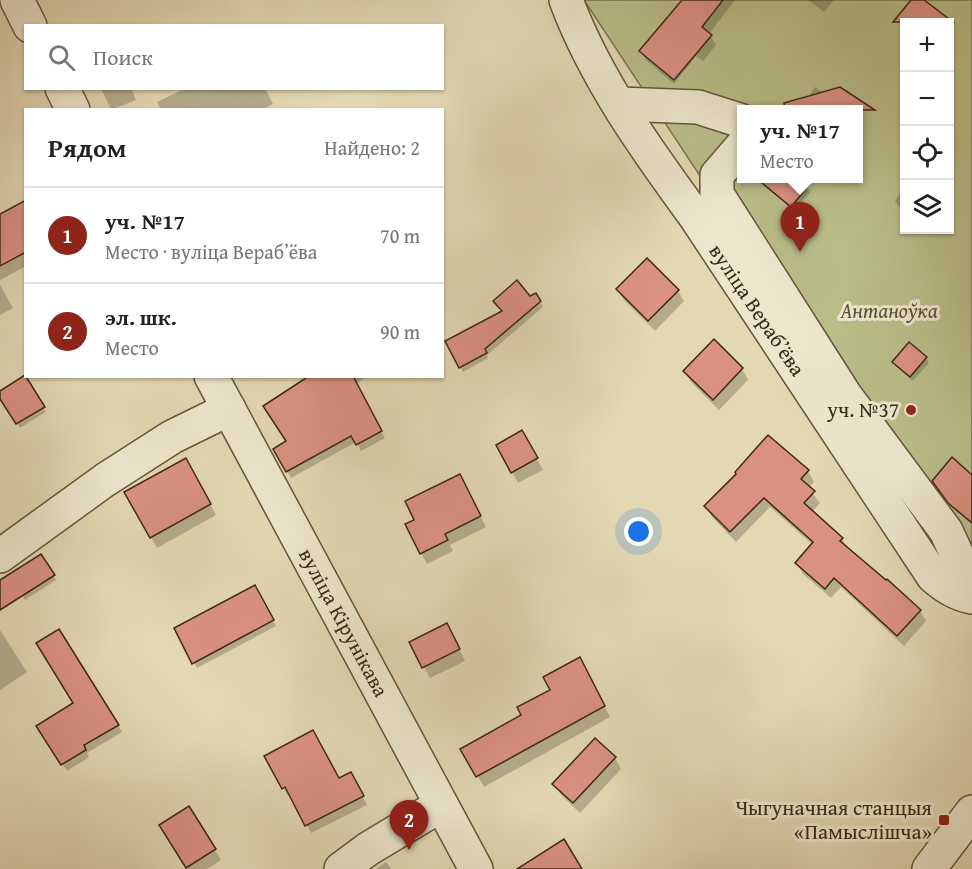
<!DOCTYPE html>
<html lang="ru">
<head>
<meta charset="utf-8">
<style>
	:root { --surface:#fff; --page:#f6f6f6; --text:#222; --muted:#767676; --line:#e0e0e0; --accent:#8f2418 }
	body { margin:0; font-family:"Gentium Book Plus",serif; background:var(--page); color:var(--text) }
	.controls { position:absolute; right:18px; top:18px; display:grid; overflow:hidden; border-radius:0px; box-shadow:0 2px 4px #0004 }
	.controls button { width:54px; height:54px; display:grid; place-items:center; padding:0; border:0; border-bottom:2px solid var(--line); background:var(--surface); color:var(--text); font:30px sans-serif }
	.you { position:absolute; left:639px; top:532px; width:21px; height:21px; margin:-15px; border:4px solid #fff; border-radius:50%; background:#1a73e8; box-shadow:0 0 0 9px #1a73e833 }
	.badge { display:grid; place-items:center; width:39px; height:39px; border-radius:50%; background:var(--accent); color:#fff; font-size:20px; font-weight:700 }
	.pin { position:absolute; translate:-50% -50px; filter:drop-shadow(0 2px 3px #0008) }
	.pin::after { content:''; position:absolute; top:32px; width:21px; height:18px; background:inherit; clip-path:polygon(0 0,100% 0,50% 100%) }
	.popup { position:absolute; left:737px; top:105px; width:126px; height:78px; box-sizing:border-box; display:grid; place-content:center; border-radius:0px; background:var(--surface); filter:drop-shadow(0 2px 4px #0005); font-size:20px; white-space:nowrap; color:var(--muted) }
	.popup b { font-size:22px; color:var(--text) }
	.popup::after { content:''; position:absolute; left:50%; top:100%; margin-left:-12px; border:12px solid transparent; border-top-color:var(--surface) }
	.list { margin:0; padding:0; list-style:none }
	h2 { display:flex; justify-content:space-between; align-items:center; height:78px; margin:0; padding:0 24px; font-size:26px }
	h2 small { font-size:20px; font-weight:400; color:var(--muted) }
	.list li { display:grid; grid-template-columns:39px 1fr auto; gap:18px; align-items:center; box-sizing:border-box; height:96px; padding:0 24px; border-top:2px solid var(--line) }
	.list b { display:block; font-size:22px; white-space:nowrap }
	.list p { margin:0; font-size:20px; white-space:nowrap; color:var(--muted) }
	.list em { font-size:20px; font-style:normal; color:var(--muted) }
	.icon { flex:none; width:33px; height:33px; fill:none; stroke:currentColor; stroke-width:2; stroke-linecap:round; stroke-linejoin:round }
	.map { position:relative; flex:none; width:972px; height:869px; overflow:hidden }
	.search { position:absolute; background:var(--surface); box-shadow:0 2px 4px #0004; left:24px; top:24px; width:420px; height:66px; display:flex; align-items:center; gap:15px; box-sizing:border-box; padding:0 21px; border-radius:0px; color:var(--muted); font-size:22px }
	.panel { position:absolute; background:var(--surface); box-shadow:0 2px 4px #0004; left:24px; top:108px; width:420px; height:270px; border-radius:0px }
	.map>svg:first-child { display:block }
	.green { fill:#b9bd88; stroke:#7a724e; stroke-width:1.5; fill-rule:evenodd }
	.shadow { fill:#0003 }
	.building { fill:#db9182; stroke:#3b2815; stroke-width:1.5 }
	.lines { fill:none; stroke-linecap:round; stroke-linejoin:round }
	.minor-casing { stroke:#65543c; stroke-width:36 }
	.minor { stroke:#ede6cd; stroke-width:33 }
	.poi-dot { fill:#8f2418; stroke:#ede6cd; stroke-width:2 }
	.labels { text-anchor:middle; stroke-width:6; stroke-linejoin:round; paint-order:stroke }
	.street-label { font-size:21px; fill:#3b2815; stroke:#ede6cd }
	.park-label { font-size:21px; font-style:italic; fill:#5a4d32; stroke:#ede6cd }
	.poi-label { font-size:21px; fill:#3b2815; stroke:#ede6cd; text-anchor:end }
</style>
</head>
<body>
<div class="map">
<svg width="972" height="869" viewBox="0 0 972 869">
	<rect width="100%" height="100%" fill="#e3d8b2"/>
	<filter id="stains"><feTurbulence type="fractalNoise" baseFrequency=".00333" numOctaves="4"/><feColorMatrix values="0 0 0 0 .2 0 0 0 0 .09 0 0 0 0 .02 0 0 0 .5 -.17"/></filter>
	<radialGradient id="worn" r=".72"><stop offset=".6" stop-color="#630" stop-opacity="0"/><stop offset="1" stop-color="#630" stop-opacity=".3"/></radialGradient>
	<!-- green -->
	<path class="green" d="M584 0H972V577L958 567ZM904 22H950V230H904ZM742 110H858V178H742Z"/>
	<!-- shadow -->
	<g class="shadow">
		<polygon points="694,0 735,0 709,34 716,45 703,61 696,56 674,84 646,60 641,51"/>
		<polygon points="808,0 834,0 824,12"/>
		<polygon points="912,0 922,0 943,19 941,22 904,23 903,21"/>
		<polygon points="815,87 824,93 863,110 858,116 858,110 800,110"/>
		<polygon points="101,88 131,88 136,100 111,110"/>
		<polygon points="186,88 265,88 273,104 261,110 161,110 157,102"/>
		<polygon points="768,186 807,187 810,192 794,211 771,191"/>
		<polygon points="904,188 904,214 895,201"/>
		<polygon points="26,202 26,266 0,280 0,216"/>
		<polygon points="928,230 939,230 935,234"/>
		<polygon points="0,285 13,308 0,315"/>
		<polygon points="618,290 678,291 684,301 655,331 624,300"/>
		<polygon points="535,295 543,307 487,355 488,358 463,372 447,342"/>
		<polygon points="714,342 742,369 748,380 719,410 691,382 685,371"/>
		<polygon points="926,358 929,363 913,381 897,367 894,362"/>
		<polygon points="311,376 368,376 356,384 385,438 361,451 356,442 291,478 275,449 288,442"/>
		<polygon points="25,377 46,412 20,428 0,396 0,392"/>
		<polygon points="522,432 543,470 518,483 498,445"/>
		<polygon points="186,460 216,515 157,548 126,493"/>
		<polygon points="808,471 814,482 808,488 820,503 812,512 842,539 848,549 920,611 926,621 904,646 841,587 831,598 803,574 797,563 813,545 770,507 736,542 712,517 706,506"/>
		<polygon points="465,487 486,527 450,545 453,551 427,564 421,553"/>
		<polygon points="41,556 56,580 25,600 10,575"/>
		<polygon points="255,587 276,626 197,668 176,629"/>
		<polygon points="0,630 27,672 0,690"/>
		<polygon points="59,631 122,732 87,753 89,757 67,771 38,726 75,704"/>
		<polygon points="453,636 465,661 430,678 424,667"/>
		<polygon points="585,670 610,717 484,787 462,749 523,716"/>
		<polygon points="595,740 615,758 621,769 580,813 561,795 554,784"/>
		<polygon points="266,756 339,780 351,774 367,805 311,833 291,795 288,796"/>
		<polygon points="189,808 221,860 207,869 188,869 167,836"/>
		<polygon points="386,862 391,869 376,869"/>
	</g>
	<!-- building -->
	<g class="building">
		<polygon points="682,0 723,0 702,27 712,35 674,80 639,51"/>
		<polygon points="911,0 924,0 953,22 893,22"/>
		<polygon points="840,87 875,110 785,110 784,103"/>
		<polygon points="756,178 815,178 791,207"/>
		<polygon points="26,200 26,252 0,266 0,214"/>
		<polygon points="647,258 679,290 648,321 616,289"/>
		<polygon points="517,280 530,296 536,293 541,301 485,349 487,353 459,368 445,341 502,311 493,301"/>
		<polygon points="714,339 743,368 713,400 683,371"/>
		<polygon points="909,342 927,357 910,377 892,362"/>
		<polygon points="25,375 45,407 16,424 0,399 0,391"/>
		<polygon points="309,376 353,376 382,431 356,445 351,436 286,472 273,449 286,441 263,406"/>
		<polygon points="522,430 538,458 511,473 496,445"/>
		<polygon points="768,435 809,470 801,479 815,491 804,503 843,538 840,541 886,580 887,579 921,610 897,636 834,578 825,589 795,563 813,542 764,498 730,532 704,506 736,474 735,472"/>
		<polygon points="952,457 972,475 972,523 948,503 932,481"/>
		<polygon points="186,458 211,504 150,538 124,492"/>
		<polygon points="460,474 481,516 445,534 448,540 420,554 405,524 414,520 405,501"/>
		<polygon points="41,554 55,575 0,610 0,580"/>
		<polygon points="255,585 274,620 192,664 174,628"/>
		<polygon points="447,623 460,649 422,668 409,642"/>
		<polygon points="59,629 119,725 84,745 86,750 61,765 36,726 73,703 36,643"/>
		<polygon points="580,657 605,706 476,777 460,749 521,715 517,707 550,690 543,677"/>
		<polygon points="313,730 339,778 351,772 364,796 305,826 285,787 282,789 264,756"/>
		<polygon points="595,738 616,757 573,803 552,784"/>
		<polygon points="189,806 216,849 186,868 159,825"/>
		<polygon points="564,839 582,869 517,869"/>
	</g>
	<g class="lines">
		<defs>
			<g id="minor">
				<polyline points="17,0 30,26"/>
				<path d="M566 0C595 78 646 149 695 216L933 576C945 587 956 594 972 597"/>
				<polyline points="62,88 73,110"/>
				<polyline points="620,104 698,107 742,121"/>
				<polyline points="742,146 717,175 717,194 845,395 946,531 972,587"/>
				<path id="s1" d="M211 376 476 869"/>
				<polyline points="0,556 105,480 172,437 229,409"/>
				<polyline points="341,869 368,849 441,805"/>
				<polyline points="929,869 972,812"/>
			</g>
		</defs>
		<!-- minor casing -->
		<use href="#minor" class="minor-casing"/>
		<!-- minor -->
		<use href="#minor" class="minor"/>
	</g>
	<!-- markers -->
	<g class="poi-dot">
		<circle cx="911" cy="410" r="6"/>
		<rect x="938" y="814" width="12" height="12" rx="3"/>
	</g>
	<g class="labels">
		<!-- street labels -->
		<g class="street-label">
			<text transform="translate(757 310) rotate(56)" y="7">вуліца Верабʼёва</text>
			<text dy="7" stroke="none"><textPath href="#s1" startOffset="280">вуліца Кірунікава</textPath></text>
		</g>
		<!-- park labels -->
		<g class="park-label">
			<text x="889" y="318">Антаноўка</text>
		</g>
		<!-- poi labels -->
		<g class="poi-label">
			<text x="899" y="417">уч. №37</text>
			<text x="932" y="815">Чыгуначная станцыя<tspan x="932" dy="24">«Памыслішча»</tspan></text>
		</g>
	</g>
	<rect width="100%" height="100%" filter="url(#stains)"/>
	<rect width="100%" height="100%" fill="url(#worn)"/>
</svg>
<div class="controls">
<button>+</button>
<button>−</button>
<button><svg class="icon" aria-label="locate" viewBox="0 0 24 24"><circle cx="12" cy="12" r="6"/><path d="M12 2v4M12 18v4M2 12h4M18 12h4"/></svg></button>
<button><svg class="icon" aria-label="layers" viewBox="0 0 24 24"><path d="M12 4l9 5-9 5-9-5zM3 14l9 5 9-5"/></svg></button>
</div>
<div class="you"></div>
<div class="pin badge" style="left:800px;top:252px">1</div>
<div class="popup"><b>уч. №17</b>Место</div>
<div class="pin badge" style="left:409px;top:850px">2</div>
<div class="search"><svg class="icon" aria-label="search" viewBox="0 0 24 24"><circle cx="10" cy="10" r="6"/><path d="M15 15l6 6"/></svg>Поиск</div>
<section class="panel">
<h2>Рядом<small>Найдено: 2</small></h2>
<ul class="list">
<li><span class="badge">1</span><div><b>уч. №17</b><p>Место · вуліца Верабʼёва</p></div><em>70 m</em></li>
<li><span class="badge">2</span><div><b>эл. шк.</b><p>Место</p></div><em>90 m</em></li>
</ul>
</section>
</div>
</body>
</html>
